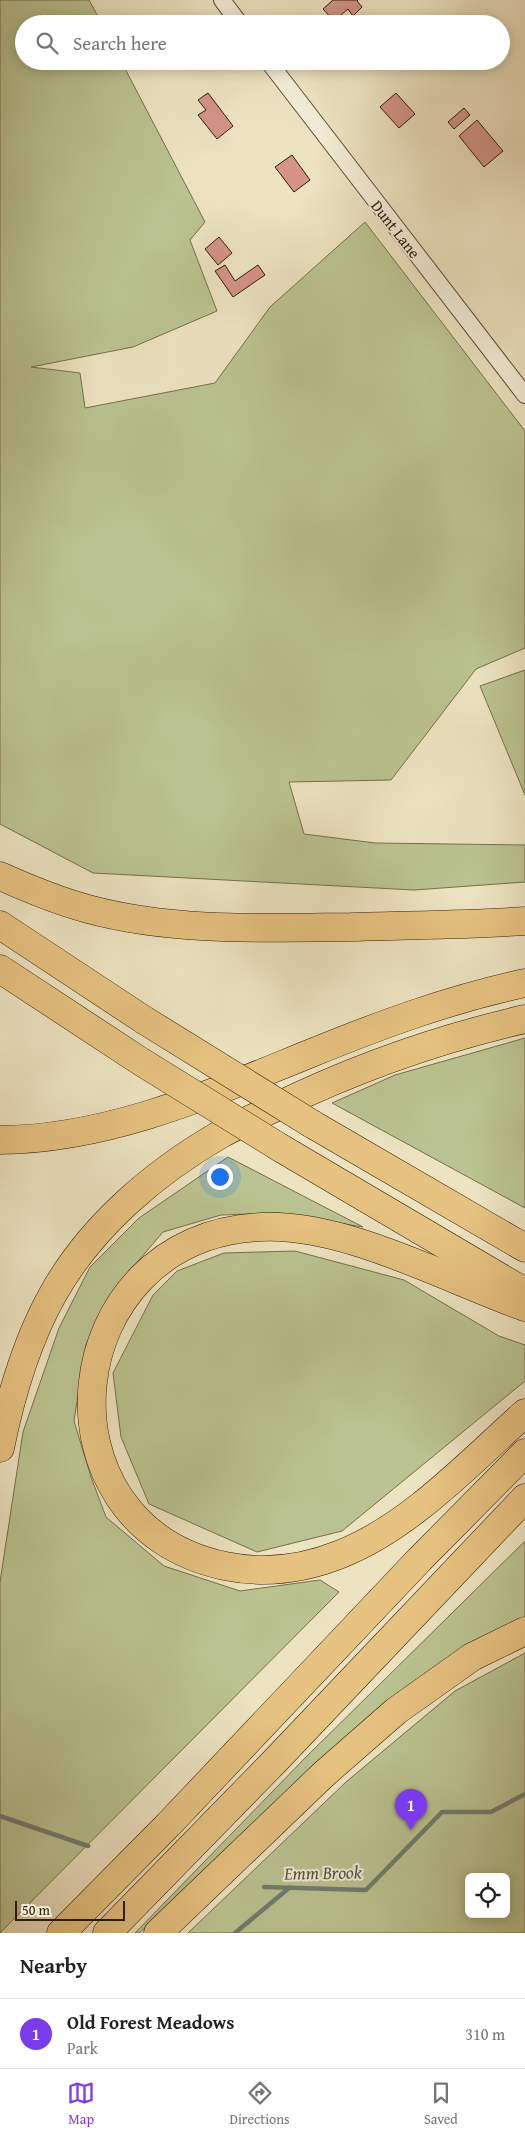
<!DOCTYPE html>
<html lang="en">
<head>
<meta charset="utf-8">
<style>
	:root { --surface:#fff; --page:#f2f2f2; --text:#222; --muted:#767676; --line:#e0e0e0; --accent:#7c3aed }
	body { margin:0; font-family:"Gentium Book Plus",serif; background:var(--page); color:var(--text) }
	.controls { position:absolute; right:15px; bottom:15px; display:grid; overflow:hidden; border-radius:8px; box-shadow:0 2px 12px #0003 }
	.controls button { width:45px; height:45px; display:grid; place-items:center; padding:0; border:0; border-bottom:1px solid var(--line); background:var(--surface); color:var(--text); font:25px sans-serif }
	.scale { position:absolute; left:15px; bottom:12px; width:110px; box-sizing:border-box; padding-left:5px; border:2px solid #331b02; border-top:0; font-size:14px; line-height:18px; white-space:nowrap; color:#331b02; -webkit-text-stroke:4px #f3edd7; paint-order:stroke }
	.you { position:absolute; left:219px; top:1176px; width:18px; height:18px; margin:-12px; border:4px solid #fff; border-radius:50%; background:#1a73e8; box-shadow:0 0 0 8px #1a73e833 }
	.badge { display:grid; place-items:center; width:32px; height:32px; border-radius:50%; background:var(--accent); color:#fff; font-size:16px; font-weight:700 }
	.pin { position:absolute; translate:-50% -41px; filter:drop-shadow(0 1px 2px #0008) }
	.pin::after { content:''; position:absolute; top:26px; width:18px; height:15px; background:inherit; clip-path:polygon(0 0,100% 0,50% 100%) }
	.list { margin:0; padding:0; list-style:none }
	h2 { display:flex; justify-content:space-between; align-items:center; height:65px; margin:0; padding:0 20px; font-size:21px }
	h2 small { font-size:16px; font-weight:400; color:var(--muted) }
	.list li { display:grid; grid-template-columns:32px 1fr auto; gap:15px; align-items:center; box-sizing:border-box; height:70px; padding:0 20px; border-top:1px solid var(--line) }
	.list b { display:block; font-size:19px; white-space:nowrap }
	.list p { margin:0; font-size:16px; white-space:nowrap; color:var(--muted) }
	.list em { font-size:16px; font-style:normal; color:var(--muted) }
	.icon { flex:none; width:28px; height:28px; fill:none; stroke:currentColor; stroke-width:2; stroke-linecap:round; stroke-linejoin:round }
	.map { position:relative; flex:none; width:525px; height:1933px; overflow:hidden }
	.search { position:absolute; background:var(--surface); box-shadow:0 2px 12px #0003; left:15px; right:15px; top:15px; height:55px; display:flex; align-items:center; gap:12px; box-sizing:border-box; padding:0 18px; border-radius:28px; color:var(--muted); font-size:19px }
	.sheet { height:135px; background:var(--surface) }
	nav { display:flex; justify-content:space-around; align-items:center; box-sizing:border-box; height:70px; border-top:1px solid var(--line); background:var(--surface); font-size:14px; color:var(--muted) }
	nav a { display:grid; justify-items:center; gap:2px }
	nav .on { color:var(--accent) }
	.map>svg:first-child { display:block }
	.green { fill:#bac391; stroke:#766f4a; fill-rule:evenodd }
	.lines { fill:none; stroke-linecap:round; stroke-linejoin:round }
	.stream { stroke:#707d6e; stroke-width:4.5 }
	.building { fill:#d49488; stroke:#331b02 }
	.street-casing { stroke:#624d32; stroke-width:18 }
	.highway-casing { stroke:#331b02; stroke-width:29 }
	.street { stroke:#f3edd7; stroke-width:16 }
	.highway { stroke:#e6c280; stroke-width:28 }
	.highway-bridge-casing { stroke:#331b02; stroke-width:29; stroke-linecap:butt }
	.highway-bridge { stroke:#e6c280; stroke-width:28 }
	.labels { text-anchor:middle; stroke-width:4; stroke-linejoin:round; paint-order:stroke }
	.street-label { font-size:16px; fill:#331b02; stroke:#f3edd7 }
	.water-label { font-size:18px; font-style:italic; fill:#575441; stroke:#f3edd7 }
</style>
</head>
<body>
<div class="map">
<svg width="525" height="1933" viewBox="0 0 525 1933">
	<rect width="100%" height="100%" fill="#ede3c1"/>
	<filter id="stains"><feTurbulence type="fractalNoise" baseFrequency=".004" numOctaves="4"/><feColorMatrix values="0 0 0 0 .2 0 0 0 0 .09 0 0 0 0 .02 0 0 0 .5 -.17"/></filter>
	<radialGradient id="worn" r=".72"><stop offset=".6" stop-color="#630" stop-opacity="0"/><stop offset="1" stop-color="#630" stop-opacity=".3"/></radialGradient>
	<!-- green -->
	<g class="green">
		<polygon points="0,0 89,0 102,24 24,24 24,61 121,61 205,222 190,240 217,311 133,347 31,367 80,373 85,408 215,383 270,307 365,222 525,431 525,648 476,669 391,780 289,782 304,834 375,843 525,845 525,882 414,890 93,873 0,824"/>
		<polygon points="525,670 525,795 480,686"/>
		<polygon points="525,1038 525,1208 332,1103 395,1075"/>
		<polygon points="228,1157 363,1227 278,1213 221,1215 163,1232 116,1287 86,1344 74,1421 91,1477 106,1517 164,1566 240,1591 320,1580 339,1592 0,1933 0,1582 23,1432 59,1328 90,1267 139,1218"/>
		<polygon points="295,1251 404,1280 499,1336 525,1345 525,1381 342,1531 257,1552 149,1504 121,1437 113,1373 153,1295 177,1271 224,1253"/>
		<polygon points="525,1541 525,1617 517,1621 186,1891 139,1933 135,1933 306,1757"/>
		<path d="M525 1653V1933H188L346 1782 455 1691ZM469 1877H506V1914H469Z"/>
	</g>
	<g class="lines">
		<!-- stream -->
		<g class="stream">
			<polyline points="0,1816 88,1846"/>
			<polyline points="264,1887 366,1890 442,1812 491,1812 525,1794"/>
			<polyline points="235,1933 289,1888"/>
		</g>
	</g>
	<!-- building -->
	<g class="building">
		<polygon points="333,0 358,0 357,1 362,7 353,16 348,9 334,21 323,9"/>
		<polygon points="208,93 233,126 217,139 198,115 206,110 198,100"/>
		<polygon points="396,93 415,114 399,128 380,107"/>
		<polygon points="464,108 470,115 454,129 448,122"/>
		<polygon points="477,120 503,151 484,167 459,136"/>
		<polygon points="292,155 310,180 294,192 275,167"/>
		<polygon points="219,237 232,253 218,265 205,249"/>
		<polygon points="225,265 235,281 258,265 265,275 233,297 215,271"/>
	</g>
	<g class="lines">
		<defs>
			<g id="street">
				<polyline points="222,0 240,24"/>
				<polyline points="268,61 525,395"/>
			</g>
			<g id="highway">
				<path d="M0 876C29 889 58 901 88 909 173 932 264 928 351 927 409 925 467 925 525 921"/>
				<polyline points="0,925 144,1020"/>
				<polyline points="0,969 140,1061"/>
				<polyline points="312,1124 525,1248"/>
				<path d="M0 1140C109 1139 210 1094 309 1054 380 1025 450 999 525 983"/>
				<polyline points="279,1147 525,1292"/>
				<path d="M525 1307C446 1279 345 1223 261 1227 56 1236 29 1525 225 1566 264 1574 304 1569 341 1554 411 1526 470 1462 525 1413"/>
				<path d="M0 1448C11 1394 26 1342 53 1294 91 1226 155 1172 221 1134 239 1124 258 1116 276 1107 356 1068 438 1039 525 1019"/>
				<polyline points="61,1933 168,1825 420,1559 525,1453"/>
				<polyline points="107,1933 276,1760 525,1498"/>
				<polyline points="158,1933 324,1774 396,1711 472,1657 525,1631"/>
			</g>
		</defs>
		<!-- street casing -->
		<use href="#street" class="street-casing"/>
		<!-- highway casing -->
		<use href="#highway" class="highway-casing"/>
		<!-- street -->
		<use href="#street" class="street"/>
		<!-- highway -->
		<use href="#highway" class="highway"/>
		<defs>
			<g id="highway-bridge">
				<polyline points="144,1020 312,1124"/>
				<polyline points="140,1061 279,1147"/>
			</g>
		</defs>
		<!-- highway-bridge casing -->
		<use href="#highway-bridge" class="highway-bridge-casing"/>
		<!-- highway-bridge -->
		<use href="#highway-bridge" class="highway-bridge"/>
	</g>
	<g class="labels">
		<!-- street labels -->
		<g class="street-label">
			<text transform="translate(396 229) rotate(52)" y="6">Dunt Lane</text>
		</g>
		<!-- water labels -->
		<g class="water-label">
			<text transform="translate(323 1873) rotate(-1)" y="6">Emm Brook</text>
		</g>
	</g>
	<rect width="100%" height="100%" filter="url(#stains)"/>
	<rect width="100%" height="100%" fill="url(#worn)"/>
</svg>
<div class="controls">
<button><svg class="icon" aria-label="locate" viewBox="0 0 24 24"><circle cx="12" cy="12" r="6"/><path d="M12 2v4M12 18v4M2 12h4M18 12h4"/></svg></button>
</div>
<div class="scale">50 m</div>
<div class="you"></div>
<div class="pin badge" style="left:411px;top:1830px">1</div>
<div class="search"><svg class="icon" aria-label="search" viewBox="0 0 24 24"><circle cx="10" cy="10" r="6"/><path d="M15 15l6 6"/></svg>Search here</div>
</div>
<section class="sheet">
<h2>Nearby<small></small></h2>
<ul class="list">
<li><span class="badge">1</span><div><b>Old Forest Meadows</b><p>Park</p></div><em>310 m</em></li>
</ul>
</section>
<nav>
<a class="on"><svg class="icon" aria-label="map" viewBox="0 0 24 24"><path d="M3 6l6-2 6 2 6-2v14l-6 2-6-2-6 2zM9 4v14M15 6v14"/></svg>Map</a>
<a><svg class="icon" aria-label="directions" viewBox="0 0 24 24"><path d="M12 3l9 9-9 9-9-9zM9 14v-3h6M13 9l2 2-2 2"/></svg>Directions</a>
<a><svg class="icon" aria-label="saved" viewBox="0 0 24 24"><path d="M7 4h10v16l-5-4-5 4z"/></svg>Saved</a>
</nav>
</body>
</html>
